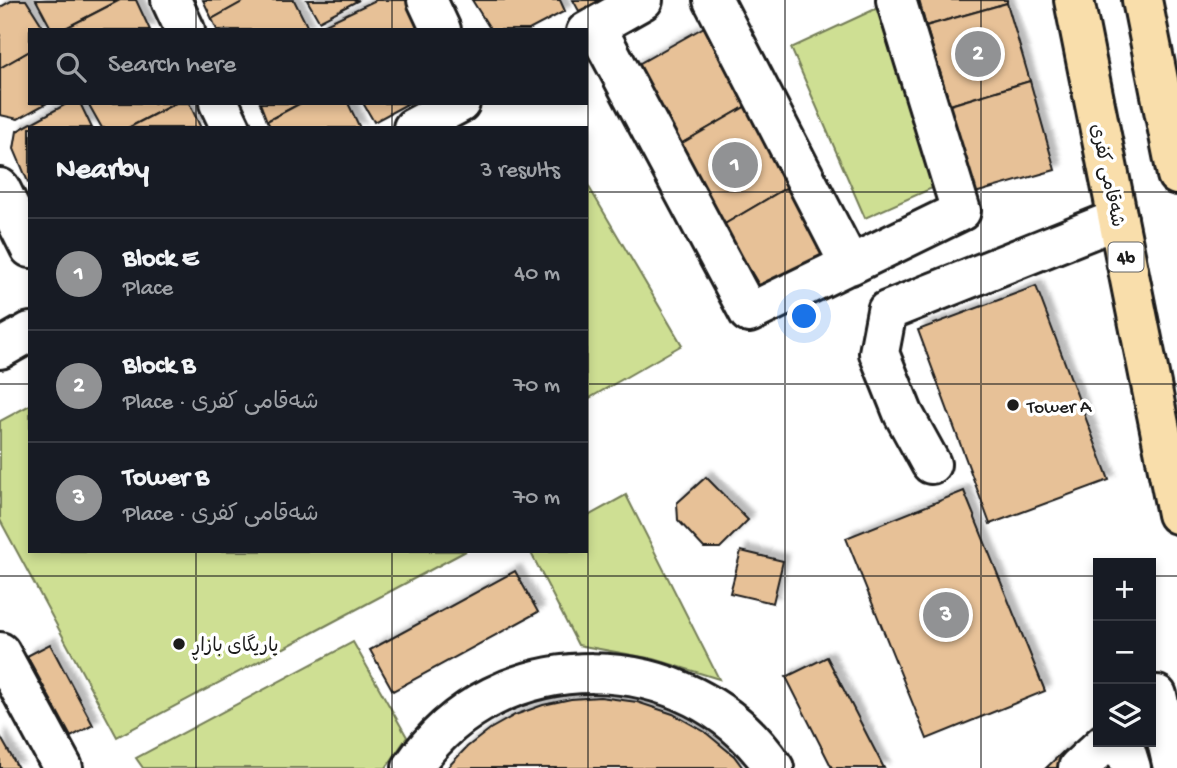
<!DOCTYPE html>
<html lang="en">
<head>
<meta charset="utf-8">
<style>
	:root { --surface:#171b24; --page:#20242c; --text:#f1f3f6; --muted:#9ea1a6; --line:#363941; --accent:#919294 }
	body { margin:0; font-family:"Gochi Hand","Playpen Sans Arabic",sans-serif; background:var(--page); color:var(--text) }
	.controls { position:absolute; right:21px; bottom:21px; display:grid; overflow:hidden; border-radius:0px; box-shadow:0 4px 10px #0003 }
	.controls button { width:63px; height:63px; display:grid; place-items:center; padding:0; border:0; border-bottom:2px solid var(--line); background:var(--surface); color:var(--text); font:35px sans-serif }
	.you { position:absolute; left:805px; top:317px; width:24px; height:24px; margin:-18px; border:5px solid #fff; border-radius:50%; background:#1a73e8; box-shadow:0 0 0 10px #1a73e833 }
	.badge { display:grid; place-items:center; width:46px; height:46px; border-radius:50%; background:var(--accent); color:#fff; font-size:23px; font-weight:700 }
	.pin { position:absolute; translate:-50% -50%; border:4px solid #fff; box-shadow:0 2px 7px #0006 }
	.list { margin:0; padding:0; list-style:none }
	h2 { display:flex; justify-content:space-between; align-items:center; height:91px; margin:0; padding:0 28px; font-size:30px }
	h2 small { font-size:23px; font-weight:400; color:var(--muted) }
	.list li { display:grid; grid-template-columns:46px 1fr auto; gap:21px; align-items:center; box-sizing:border-box; height:112px; padding:0 28px; border-top:2px solid var(--line) }
	.list b { display:block; font-size:26px; white-space:nowrap }
	.list p { margin:0; font-size:23px; white-space:nowrap; color:var(--muted) }
	.list em { font-size:23px; font-style:normal; color:var(--muted) }
	.icon { flex:none; width:38px; height:38px; fill:none; stroke:currentColor; stroke-width:2; stroke-linecap:round; stroke-linejoin:round }
	.map { position:relative; flex:none; width:1177px; height:768px; overflow:hidden }
	.search { position:absolute; background:var(--surface); box-shadow:0 4px 10px #0003; left:28px; top:28px; width:560px; height:77px; display:flex; align-items:center; gap:18px; box-sizing:border-box; padding:0 24px; border-radius:0px; color:var(--muted); font-size:26px }
	.panel { position:absolute; background:var(--surface); box-shadow:0 4px 10px #0003; left:28px; top:126px; width:560px; height:427px; border-radius:0px }
	.map>svg:first-child { display:block }
	.green { fill:#cedf93; stroke:#757e58; stroke-width:2 }
	.building { fill:#e7c197; stroke:#1c1c1c; stroke-width:2; filter:url(#shadow) }
	.lines { fill:none; stroke-linecap:round; stroke-linejoin:round }
	.minor-casing { stroke:#1c1c1c; stroke-width:44 }
	.highway-casing { stroke:#1c1c1c; stroke-width:44 }
	.minor { stroke:#fff; stroke-width:38 }
	.highway { stroke:#f9deab; stroke-width:38 }
	.grid { fill:none; stroke:#1c1c1c; stroke-width:2; stroke-opacity:0.55 }
	.poi-dot { fill:#1c1c1c; stroke:#fff; stroke-width:2.5 }
	.labels { text-anchor:middle; stroke-width:7; stroke-linejoin:round; paint-order:stroke }
	.shield { fill:#fff; stroke:#606060; stroke-width:2 }
	.shield-label { font-size:18px; font-weight:bold; fill:#1c1c1c }
	.street-label { font-size:19px; fill:#1c1c1c; stroke:#fff }
	.poi-label { font-size:19px; fill:#1c1c1c; stroke:#fff; text-anchor:start }
</style>
</head>
<body>
<div class="map">
<svg width="1177" height="768" viewBox="0 0 1177 768">
	<defs>
		<filter id="shadow"><feDropShadow dx="6" dy="-6" stdDeviation="2" flood-color="#0004"/></filter>
	</defs>
	<rect width="100%" height="100%" fill="#fff"/>
	<filter id="ink" filterUnits="userSpaceOnUse"><feTurbulence type="fractalNoise" baseFrequency=".0143" numOctaves="2"/><feDisplacementMap in="SourceGraphic" scale="14" xChannelSelector="R" yChannelSelector="G"/><feConvolveMatrix kernelMatrix="1 2 1 2 8 2 1 2 1" color-interpolation-filters="sRGB"/></filter>
	<g filter="url(#ink)">
		<!-- green -->
		<g class="green">
			<polygon points="882,6 939,185 865,218 791,48"/>
			<polygon points="586,182 682,345 586,400"/>
			<polygon points="30,405 30,551 466,551 117,737 0,520 0,421"/>
			<polygon points="626,495 719,679 654,659 578,645 530,551 586,551 586,517"/>
			<polygon points="353,642 407,737 386,768 143,768 136,758"/>
		</g>
		<!-- building -->
		<g class="building">
			<polygon points="13,0 26,0 45,30 30,30 30,51 0,68 0,7"/>
			<polygon points="36,0 120,0 62,30 52,30"/>
			<polygon points="120,0 136,0 150,30 62,30"/>
			<polygon points="203,0 246,0 212,19"/>
			<polygon points="246,0 294,0 308,28 304,30 217,30 212,19"/>
			<polygon points="307,0 359,0 319,21"/>
			<polygon points="376,0 407,0 421,30 320,30 319,27"/>
			<polygon points="472,0 560,0 565,11 529,30 491,30"/>
			<polygon points="573,0 601,0 579,11"/>
			<polygon points="919,0 1007,0 1007,3 926,26"/>
			<polygon points="1007,3 1030,81 950,105 926,26"/>
			<polygon points="706,26 750,104 677,146 635,66"/>
			<polygon points="30,51 30,103 47,103 18,119 0,115 0,68"/>
			<polygon points="1030,81 1055,170 975,193 949,104 950,105"/>
			<polygon points="68,103 80,103 92,128 30,128 30,181 28,182 14,149 17,131"/>
			<polygon points="88,103 176,103 128,128 102,128"/>
			<polygon points="176,103 189,103 201,128 128,128"/>
			<polygon points="260,103 301,103 267,121"/>
			<polygon points="301,103 348,103 360,128 271,128 267,121"/>
			<polygon points="363,103 409,103 374,122"/>
			<polygon points="750,104 791,185 723,225 677,146"/>
			<polygon points="791,185 831,255 765,295 723,225"/>
			<polygon points="1036,286 1109,480 990,524 918,330"/>
			<polygon points="706,477 748,520 720,548 704,548 678,520 677,503"/>
			<polygon points="964,491 1045,691 927,739 846,538"/>
			<polygon points="741,551 783,561 773,603 730,593"/>
			<polygon points="515,571 538,612 393,691 370,650"/>
			<polygon points="50,644 93,725 71,737 27,656"/>
			<polygon points="827,657 884,768 832,768 786,677"/>
			<polygon points="600,697 637,702 673,714 705,732 734,756 743,768 447,768 467,747 490,729 515,715 543,705 571,699"/>
			<polygon points="0,736 18,768 0,768"/>
			<polygon points="1065,750 1083,768 1046,768"/>
		</g>
		<g class="lines">
			<defs>
				<g id="minor">
					<polyline points="171,0 185,30"/>
					<polyline points="427,0 441,30"/>
					<polyline points="713,0 850,265 961,211 896,0"/>
					<polyline points="596,27 749,313 850,264"/>
					<polyline points="586,32 643,0"/>
					<polyline points="219,103 231,128"/>
					<polyline points="413,128 460,103"/>
					<polyline points="0,188 30,248"/>
					<polyline points="0,349 30,332"/>
					<polyline points="931,464 903,413 879,353 887,311 1118,219"/>
					<polyline points="0,652 63,768"/>
					<polyline points="1157,695 1173,768"/>
					<polyline points="1123,742 1131,768"/>
					<path d="M412 768C496 641 690 642 774 768"/>
					<polyline points="1078,768 1106,742"/>
				</g>
				<g id="highway">
					<polyline points="1074,0 1177,514"/>
					<polyline points="1142,0 1177,175"/>
				</g>
			</defs>
			<!-- minor casing -->
			<use href="#minor" class="minor-casing"/>
			<!-- highway casing -->
			<use href="#highway" class="highway-casing"/>
			<!-- minor -->
			<use href="#minor" class="minor"/>
			<!-- highway -->
			<use href="#highway" class="highway"/>
		</g>
	</g>
	<!-- grid -->
	<path class="grid" d="M196 0V30M392 0V30M588 0V768M785 0V768M981 0V768M196 103V128M392 103V128M0 192H30M586 192H1177M0 384H30M586 384H1177M196 551V768M392 551V768M0 576H1098M1151 576H1177"/>
	<!-- markers -->
	<g class="poi-dot">
		<circle cx="1013" cy="405" r="7"/>
		<circle cx="179" cy="644" r="7"/>
	</g>
	<g class="labels">
		<!-- shield labels -->
		<rect class="shield" x="1108.5" y="242.5" width="35" height="29" rx="5"/>
		<g class="shield-label">
			<text x="1126" y="263">4b</text>
		</g>
		<!-- street labels -->
		<g class="street-label">
			<text transform="translate(1109 175) rotate(78)" y="7">شەقامی کفری</text>
		</g>
		<!-- poi labels -->
		<g class="poi-label">
			<text x="1027" y="412">Tower A</text>
			<text x="193" y="651">یاریگای بازاڕ</text>
		</g>
	</g>
</svg>
<div class="controls">
<button>+</button>
<button>−</button>
<button><svg class="icon" aria-label="layers" viewBox="0 0 24 24"><path d="M12 4l9 5-9 5-9-5zM3 14l9 5 9-5"/></svg></button>
</div>
<div class="you"></div>
<div class="pin badge" style="left:735px;top:165px">1</div>
<div class="pin badge" style="left:978px;top:54px">2</div>
<div class="pin badge" style="left:946px;top:615px">3</div>
<div class="search"><svg class="icon" aria-label="search" viewBox="0 0 24 24"><circle cx="10" cy="10" r="6"/><path d="M15 15l6 6"/></svg>Search here</div>
<section class="panel">
<h2>Nearby<small>3 results</small></h2>
<ul class="list">
<li><span class="badge">1</span><div><b>Block E</b><p>Place</p></div><em>40 m</em></li>
<li><span class="badge">2</span><div><b>Block B</b><p>Place · شەقامی کفری</p></div><em>70 m</em></li>
<li><span class="badge">3</span><div><b>Tower B</b><p>Place · شەقامی کفری</p></div><em>70 m</em></li>
</ul>
</section>
</div>
</body>
</html>
